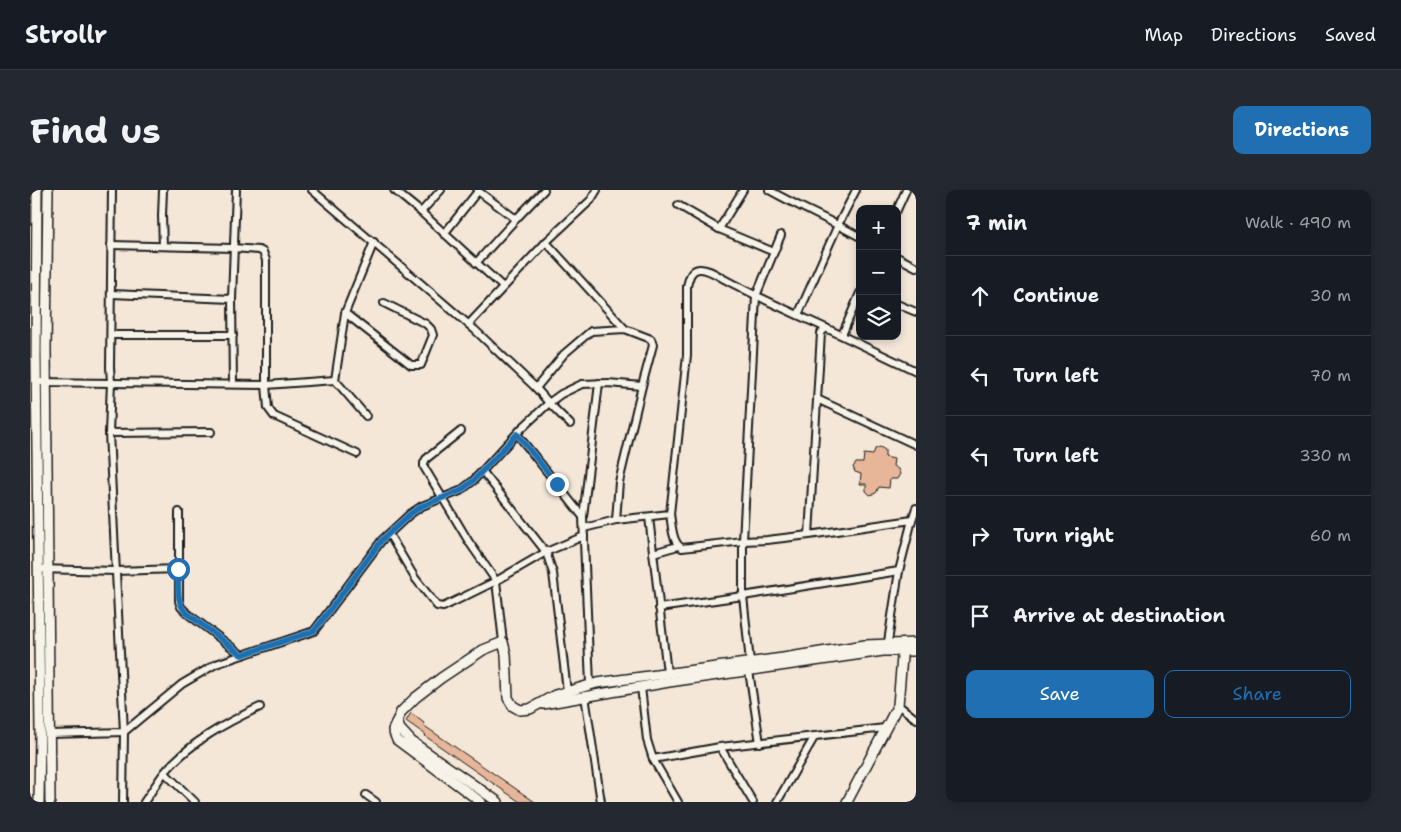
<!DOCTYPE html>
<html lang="en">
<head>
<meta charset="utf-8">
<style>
	:root { --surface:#171b24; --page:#242831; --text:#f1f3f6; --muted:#9ea1a6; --line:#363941; --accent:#1f6fb2 }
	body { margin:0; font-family:"Shantell Sans",sans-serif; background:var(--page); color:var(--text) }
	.controls { position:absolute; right:15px; top:15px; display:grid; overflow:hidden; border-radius:10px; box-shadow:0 2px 8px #0003 }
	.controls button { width:45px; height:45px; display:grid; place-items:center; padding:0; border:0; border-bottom:1px solid var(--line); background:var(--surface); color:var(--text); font:25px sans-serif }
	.stop { position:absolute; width:15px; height:15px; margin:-11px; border:4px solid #1f6fb2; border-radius:50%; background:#fff }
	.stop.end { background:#1f6fb2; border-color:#fff; box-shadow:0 1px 5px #0008 }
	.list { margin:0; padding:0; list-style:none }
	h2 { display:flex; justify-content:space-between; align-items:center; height:65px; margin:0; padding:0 20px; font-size:21px }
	h2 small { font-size:16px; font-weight:400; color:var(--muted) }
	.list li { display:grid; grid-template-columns:32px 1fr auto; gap:15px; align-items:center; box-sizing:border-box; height:80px; padding:0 20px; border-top:1px solid var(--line) }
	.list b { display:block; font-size:19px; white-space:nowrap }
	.list em { font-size:16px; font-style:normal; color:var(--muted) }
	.actions { display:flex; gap:10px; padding:15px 20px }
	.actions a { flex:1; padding:11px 0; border:1px solid var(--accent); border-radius:10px; text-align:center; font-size:18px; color:var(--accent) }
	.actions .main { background:var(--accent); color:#fff }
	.icon { flex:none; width:28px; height:28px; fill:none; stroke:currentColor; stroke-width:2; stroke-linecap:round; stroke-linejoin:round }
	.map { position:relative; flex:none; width:886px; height:612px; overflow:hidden; border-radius:10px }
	header { display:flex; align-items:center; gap:30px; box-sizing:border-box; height:70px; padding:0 25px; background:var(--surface); border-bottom:1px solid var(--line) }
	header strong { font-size:24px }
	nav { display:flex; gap:28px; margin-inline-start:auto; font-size:18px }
	.intro { display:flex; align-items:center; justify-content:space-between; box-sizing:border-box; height:120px; padding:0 30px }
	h1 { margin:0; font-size:35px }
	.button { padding:12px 22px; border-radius:10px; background:var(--accent); color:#fff; font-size:18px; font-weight:700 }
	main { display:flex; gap:30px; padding:0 30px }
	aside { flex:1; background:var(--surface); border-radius:10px; box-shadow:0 2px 8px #0003 }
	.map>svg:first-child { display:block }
	.building { fill:#e7b699; stroke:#1c1c1c }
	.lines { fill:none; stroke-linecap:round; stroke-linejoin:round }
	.minor-casing { stroke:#1c1c1c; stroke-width:10 }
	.tertiary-casing { stroke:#1c1c1c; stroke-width:12 }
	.minor { stroke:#f7f3e8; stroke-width:6 }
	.tertiary { stroke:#f7f3e8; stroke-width:9 }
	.route { stroke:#1f6fb2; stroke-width:6 }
</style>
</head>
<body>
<header>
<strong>Strollr</strong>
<nav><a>Map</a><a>Directions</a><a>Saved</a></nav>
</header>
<div class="intro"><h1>Find us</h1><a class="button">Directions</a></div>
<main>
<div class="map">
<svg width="886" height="612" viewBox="0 0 886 612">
	<rect width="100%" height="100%" fill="#f4e7d8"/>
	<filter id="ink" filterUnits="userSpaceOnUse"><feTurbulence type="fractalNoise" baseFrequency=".02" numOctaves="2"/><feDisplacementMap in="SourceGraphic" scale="10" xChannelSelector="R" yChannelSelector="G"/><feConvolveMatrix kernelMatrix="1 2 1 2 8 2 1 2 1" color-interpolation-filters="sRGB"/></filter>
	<g filter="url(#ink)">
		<!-- building -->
		<g class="building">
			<polygon points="850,257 855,260 855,267 864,269 863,276 868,279 870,284 867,289 860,289 859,298 849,297 846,303 840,305 836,301 836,294 830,294 831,284 825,282 823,277 826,273 833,273 834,264 843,265 845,259"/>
			<polygon points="381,523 394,533 393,535 505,612 490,612 395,546 396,545 376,531"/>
		</g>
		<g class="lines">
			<defs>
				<g id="minor">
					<polyline points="82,0 80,177 81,192 79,243 94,542 93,612"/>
					<polyline points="282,0 445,140 506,198 519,213 540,234"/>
					<polyline points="364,0 391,22 411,0"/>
					<path d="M739 0C769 17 800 30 830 47"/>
					<polyline points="648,15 689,39 744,62"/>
					<polyline points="867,20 876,0"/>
					<polyline points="391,22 473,97"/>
					<polyline points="689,39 713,0"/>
					<polyline points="414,44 448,1 486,29 514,0"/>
					<polyline points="344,52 315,123 381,175 391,175 403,145 401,139 396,134 354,113"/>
					<polyline points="516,52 595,139"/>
					<polyline points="81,55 203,58 229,60 233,62 236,70 236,195 238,218 244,226 327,264"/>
					<polyline points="133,56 132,26 133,0"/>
					<polyline points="867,67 886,77"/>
					<polyline points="446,73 486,29"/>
					<polyline points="81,104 202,109"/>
					<polyline points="867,114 886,122"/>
					<polyline points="315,123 305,190 336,226"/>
					<polyline points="768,125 808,35 826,0"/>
					<polyline points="439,134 516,52 561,10 567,0"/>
					<polyline points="81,145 203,145"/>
					<polyline points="812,145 830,103"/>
					<polyline points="886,181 796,138 791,143 779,345 882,330 886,318"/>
					<polyline points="7,192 236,195 305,190"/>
					<polyline points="203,194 202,109 206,0"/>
					<polyline points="506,198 534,164 561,141 595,139 621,149 623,155 612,196"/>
					<polyline points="787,209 886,255"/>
					<polyline points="79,243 181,242"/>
					<polyline points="487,244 553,327"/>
					<polyline points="453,282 516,362 523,383 537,501"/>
					<polyline points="149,322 149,411 151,417 158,424 212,465"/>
					<path d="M640 324C642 335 642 353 652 358L713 351 726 106 751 45"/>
					<polyline points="619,327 637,483"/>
					<polyline points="554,338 586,330"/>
					<polyline points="359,344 385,388 407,416 413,417 466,391 439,352 394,277 394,273 396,269 431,241"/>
					<polyline points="623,363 648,356"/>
					<polyline points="8,379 86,381 148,379"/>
					<polyline points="629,418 713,406 713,351 737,350 779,345"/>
					<polyline points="473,452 466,391 516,362 554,346"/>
					<polyline points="857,458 869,381 882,330"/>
					<polyline points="560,494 553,327 569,193"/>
					<polyline points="611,497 617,550 623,569 690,557 855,538"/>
					<polyline points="555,506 571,612"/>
					<polyline points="868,515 886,529"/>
					<path d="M20 544 94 542 152 494 186 474 284 441 352 350 380 324 392 316 430 301 443 291 491 239 520 212 531 204 552 194 578 193 612 196 589 292 586 330 640 324 657 165V96C659 89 660 80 669 79 677 78 687 85 694 89 727 107 761 122 796 138"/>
					<polyline points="730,553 719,481 720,472 713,406 869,381"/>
					<polyline points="690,557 723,612"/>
					<polyline points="623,569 648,612"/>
					<polyline points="135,583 165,612"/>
					<polyline points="336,605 346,612"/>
					<path d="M114 612C121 603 127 592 134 583 159 553 195 533 230 517"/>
					<polyline points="747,612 785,546"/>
				</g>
				<g id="tertiary">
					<polyline points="7,0 6,166 10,541 9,612"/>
					<polyline points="18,0 16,159 20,612"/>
					<polyline points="513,514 639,492 853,461 886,461"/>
					<polyline points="367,531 370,539 382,552 468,612"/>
					<polyline points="451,612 367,550 363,540 371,522 385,508 411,488 453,460 473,452 476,464 478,508 483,516 490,520 500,519 525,505 567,493 753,468 835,455 886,453"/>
					<polyline points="817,612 868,515 873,455"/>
				</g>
			</defs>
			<!-- minor casing -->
			<use href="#minor" class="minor-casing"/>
			<!-- tertiary casing -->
			<use href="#tertiary" class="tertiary-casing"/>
			<!-- minor -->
			<use href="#minor" class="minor"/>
			<!-- tertiary -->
			<use href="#tertiary" class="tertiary"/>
		</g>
	</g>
	<g class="lines" filter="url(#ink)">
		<!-- route -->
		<path class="route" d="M148 379C149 395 145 414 158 424L212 465 284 441 352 350 380 324 392 316 430 301 443 291 487 244 527 294"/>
	</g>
</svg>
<div class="controls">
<button>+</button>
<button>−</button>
<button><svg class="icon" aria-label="layers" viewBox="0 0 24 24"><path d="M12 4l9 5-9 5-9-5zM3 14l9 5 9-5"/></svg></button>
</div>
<div class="stop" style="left:148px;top:379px"></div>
<div class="stop end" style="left:527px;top:294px"></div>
</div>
<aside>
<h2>7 min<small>Walk · 490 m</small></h2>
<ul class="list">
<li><svg class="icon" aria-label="ahead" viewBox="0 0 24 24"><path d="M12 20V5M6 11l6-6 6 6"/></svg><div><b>Continue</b></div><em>30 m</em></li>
<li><svg class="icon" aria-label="left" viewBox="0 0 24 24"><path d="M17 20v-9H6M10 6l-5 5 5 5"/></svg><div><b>Turn left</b></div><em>70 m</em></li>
<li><svg class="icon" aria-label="left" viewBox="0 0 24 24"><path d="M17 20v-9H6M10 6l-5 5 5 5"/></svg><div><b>Turn left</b></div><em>330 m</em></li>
<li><svg class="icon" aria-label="right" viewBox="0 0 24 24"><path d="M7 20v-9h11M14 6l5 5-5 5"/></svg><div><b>Turn right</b></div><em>60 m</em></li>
<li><svg class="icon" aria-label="arrive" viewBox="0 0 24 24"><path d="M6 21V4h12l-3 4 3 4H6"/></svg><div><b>Arrive at destination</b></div></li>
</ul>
<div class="actions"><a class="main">Save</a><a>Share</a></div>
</aside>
</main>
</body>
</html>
